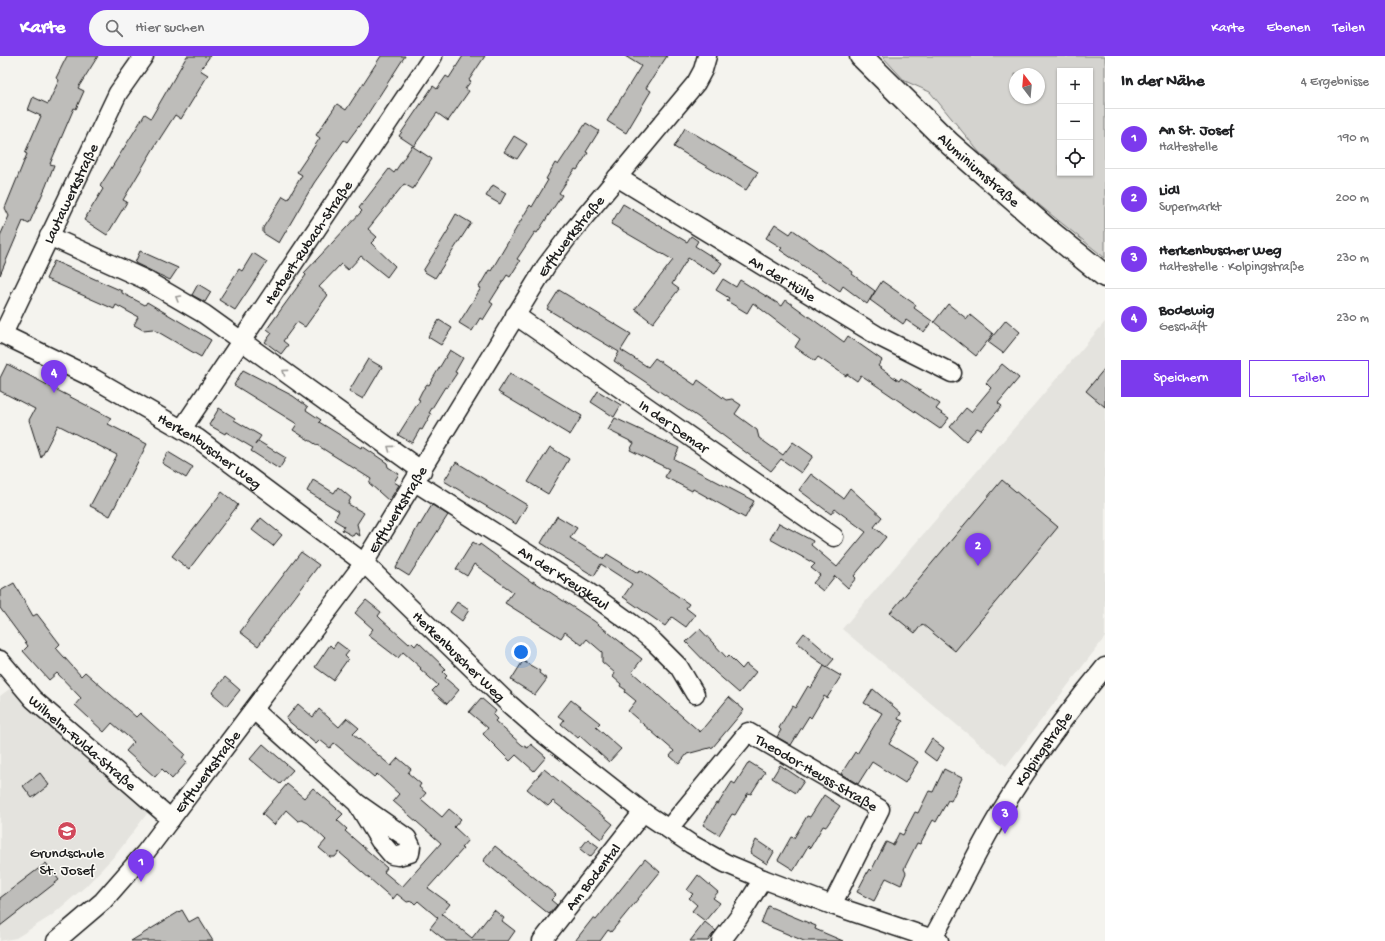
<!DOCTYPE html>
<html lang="de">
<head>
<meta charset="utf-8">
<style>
	:root { --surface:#fff; --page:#f6f6f6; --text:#202124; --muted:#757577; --line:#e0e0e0; --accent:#7c3aed }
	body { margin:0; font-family:"Gochi Hand",sans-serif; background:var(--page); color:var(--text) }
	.controls { position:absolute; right:12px; top:12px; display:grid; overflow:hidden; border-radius:0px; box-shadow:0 1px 3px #0004 }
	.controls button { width:36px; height:36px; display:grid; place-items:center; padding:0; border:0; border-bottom:1px solid var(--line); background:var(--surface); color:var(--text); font:20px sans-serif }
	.compass { position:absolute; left:1009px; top:12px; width:36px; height:36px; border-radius:50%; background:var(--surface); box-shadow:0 1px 3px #0004; rotate:344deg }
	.you { position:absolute; left:521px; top:596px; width:14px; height:14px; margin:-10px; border:3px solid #fff; border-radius:50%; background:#1a73e8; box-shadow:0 0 0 6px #1a73e833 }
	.badge { display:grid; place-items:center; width:26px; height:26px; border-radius:50%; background:var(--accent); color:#fff; font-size:13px; font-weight:700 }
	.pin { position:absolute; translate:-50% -33px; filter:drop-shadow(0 1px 2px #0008) }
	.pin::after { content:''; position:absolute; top:21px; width:14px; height:12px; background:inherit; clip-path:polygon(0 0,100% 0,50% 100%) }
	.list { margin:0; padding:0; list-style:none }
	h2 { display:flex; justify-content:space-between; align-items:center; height:52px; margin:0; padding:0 16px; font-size:17px }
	h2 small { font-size:13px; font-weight:400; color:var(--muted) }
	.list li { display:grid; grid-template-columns:26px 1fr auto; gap:12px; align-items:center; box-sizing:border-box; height:60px; padding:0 16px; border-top:1px solid var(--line) }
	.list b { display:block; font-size:15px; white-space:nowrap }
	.list p { margin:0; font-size:13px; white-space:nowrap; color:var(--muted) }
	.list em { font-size:13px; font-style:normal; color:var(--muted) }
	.actions { display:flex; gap:8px; padding:12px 16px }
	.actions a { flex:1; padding:9px 0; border:1px solid var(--accent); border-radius:0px; text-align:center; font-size:14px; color:var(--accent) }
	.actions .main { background:var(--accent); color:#fff }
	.icon { flex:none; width:22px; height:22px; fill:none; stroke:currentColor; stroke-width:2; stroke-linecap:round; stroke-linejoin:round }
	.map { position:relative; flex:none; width:1105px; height:885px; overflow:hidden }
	header { display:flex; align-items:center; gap:24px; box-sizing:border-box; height:56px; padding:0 20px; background:var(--accent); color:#fff }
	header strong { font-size:19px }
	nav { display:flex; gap:22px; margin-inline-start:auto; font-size:14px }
	.search { width:280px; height:36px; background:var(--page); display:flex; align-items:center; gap:10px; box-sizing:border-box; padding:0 14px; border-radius:22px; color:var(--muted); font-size:15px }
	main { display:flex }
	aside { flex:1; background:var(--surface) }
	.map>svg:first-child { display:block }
	.built { fill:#e4e3de }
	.green { fill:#d4d3cf; stroke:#787876; fill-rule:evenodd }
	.building { fill:#bebdba; stroke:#1c1c1c }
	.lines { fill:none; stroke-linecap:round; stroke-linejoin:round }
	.minor-casing { stroke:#1c1c1c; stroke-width:21 }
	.major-casing { stroke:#1c1c1c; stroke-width:25 }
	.minor { stroke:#fdfcf7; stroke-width:18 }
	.major { stroke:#fdfcf7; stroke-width:22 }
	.oneway { stroke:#989794 }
	.labels { text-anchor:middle; stroke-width:3; stroke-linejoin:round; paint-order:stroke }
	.street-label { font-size:15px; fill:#1c1c1c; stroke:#fdfcf7 }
	.poi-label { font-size:15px; fill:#1c1c1c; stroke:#fdfcf7 }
</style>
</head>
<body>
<header>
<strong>Karte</strong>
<div class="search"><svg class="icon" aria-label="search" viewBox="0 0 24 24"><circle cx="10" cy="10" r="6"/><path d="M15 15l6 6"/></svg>Hier suchen</div>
<nav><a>Karte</a><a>Ebenen</a><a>Teilen</a></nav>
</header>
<main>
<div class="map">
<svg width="1105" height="885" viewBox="0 0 1105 885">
	<rect width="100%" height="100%" fill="#f4f3ee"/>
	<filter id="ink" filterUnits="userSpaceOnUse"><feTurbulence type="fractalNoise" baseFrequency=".025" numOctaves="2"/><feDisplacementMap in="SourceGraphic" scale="8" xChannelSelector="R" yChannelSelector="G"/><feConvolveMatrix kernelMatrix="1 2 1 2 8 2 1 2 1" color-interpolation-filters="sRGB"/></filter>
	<g filter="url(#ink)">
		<!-- built -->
		<g class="built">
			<polygon points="1105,266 1105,581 1006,710 842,573"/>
			<polygon points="12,631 149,755 118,796 86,830 51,860 16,882 0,885 0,640"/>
		</g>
		<!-- green -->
		<path class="green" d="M882 0H1105V202L1038 148 979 96 930 36 905 25ZM1060 15H1090V117H1060ZM1015 18H1039V42H1015Z"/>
		<!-- building -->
		<g class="building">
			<polygon points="67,0 98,0 78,32 84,35 76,53 74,52 50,108 54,109 46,130 29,168 23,165 0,219 0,180 9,160 5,152 27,98 25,97 41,60 28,54 33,41 48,48 59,24 56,22"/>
			<polygon points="187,0 210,0 200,14 208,19 181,63 175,59 155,90 123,144 127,146 107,179 84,164 103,133 100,130 134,76 145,58 151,62"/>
			<polygon points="381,0 405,0 367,59 347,86 344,84 314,127 279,187 263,177 263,172 283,140 288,143 302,119 297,116 320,82 316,79 337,48 346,54"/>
			<polygon points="463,0 485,0 469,24 471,25 465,33 469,35 448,65 437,57 414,90 399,80 433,30 437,33 446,20 449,22"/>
			<polygon points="625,0 667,0 646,32 651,35 626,77 607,65 641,10"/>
			<polygon points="586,67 599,75 586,96 588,97 577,114 575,113 559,137 562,139 537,177 535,176 517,203 520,205 510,221 507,219 490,246 493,248 483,264 480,262 472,275 459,267 481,232 479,231 483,224 489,214 491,215 530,149 532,151 548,124 546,123 555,107 558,109"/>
			<polygon points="685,72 758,116 746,134 674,91"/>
			<polygon points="514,80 527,88 517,103 504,96"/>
			<polygon points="412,90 432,103 413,133 404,128 368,173 377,181 371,187 395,210 387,221 361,200 348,214 341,208 319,231 328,239 305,271 297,266 283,285 288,289 281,298 265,286 272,277 267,273 306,219 304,217 362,155 359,152 389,113 394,117"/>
			<polygon points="493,129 506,137 500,148 486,140"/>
			<polygon points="623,148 687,186 691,180 698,185 695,190 722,207 715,218 688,202 672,228 679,233 653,267 635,253 673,204 611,168"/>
			<polygon points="456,158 471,167 435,222 423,215 449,173 448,172"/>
			<polygon points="775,168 790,178 793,174 853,216 852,218 875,235 867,248 843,230 840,235 780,194 782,192 766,182"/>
			<polygon points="140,195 178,212 170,224 135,207"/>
			<polygon points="253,197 267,206 235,254 219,244 239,213 242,215"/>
			<polygon points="54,205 122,235 122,237 145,249 147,246 211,284 201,301 153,273 143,274 134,269 138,261 116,249 114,253 46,223"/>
			<polygon points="723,223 736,231 740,224 782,250 786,244 844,286 848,280 882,304 878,310 899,325 901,322 940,348 936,353 949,362 940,373 861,319 857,325 847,318 846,320 818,301 815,305 795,291 800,283 753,247 747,257 727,245 729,242 716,234"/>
			<polygon points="882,225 916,249 914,252 932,265 924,276 906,264 903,268 870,244"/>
			<polygon points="198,228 211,236 205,246 192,239"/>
			<polygon points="559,234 631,278 621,294 648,311 655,302 695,329 698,324 726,344 732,343 741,349 735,358 757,374 759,382 783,399 793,386 813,400 801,417 781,403 771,415 698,361 614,305 619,296 547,253"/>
			<polygon points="948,248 967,263 970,259 993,278 976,300 934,266"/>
			<polygon points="439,264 452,272 441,289 428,281"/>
			<polygon points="1006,264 1020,276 1003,297 988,286"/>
			<polygon points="450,294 463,302 455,316 457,317 447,332 445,331 429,357 431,358 422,374 420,373 412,387 398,379 420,344 418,343 422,335 427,328 429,329"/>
			<polygon points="368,303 382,311 363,343 349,335"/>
			<polygon points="7,308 111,362 108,368 147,388 110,460 90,450 117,399 58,369 41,402 29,364 35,353 0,335 0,322"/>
			<polygon points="1002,308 1019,322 998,347 1002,350 981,374 977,372 966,385 950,371 966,352 971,356 991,332 986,327"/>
			<polygon points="1105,312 1105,351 1086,335"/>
			<polygon points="243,314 293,340 308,351 306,354 321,364 319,366 361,392 362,390 387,407 388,411 399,418 394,426 399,429 389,445 369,427 371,423 293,374 297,368 234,329"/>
			<polygon points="510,317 582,360 570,379 498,336"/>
			<polygon points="598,335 621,349 614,361 591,346"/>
			<polygon points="219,352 235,362 234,364 261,380 255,389 258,385 286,402 279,413 251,395 253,392 226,376 225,378 209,369"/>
			<polygon points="615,362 679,392 674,403 754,445 745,462 693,433 692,435 665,421 669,413 630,394 634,387 608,374"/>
			<polygon points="550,391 569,403 548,438 528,426"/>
			<polygon points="168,396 193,411 186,422 162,407"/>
			<polygon points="456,406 527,449 516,468 444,425"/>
			<polygon points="811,418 843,442 850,432 882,461 874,471 886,481 854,520 856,522 848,532 835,520 823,535 813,527 820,519 811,512 815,508 770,483 779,467 813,485 811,489 837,511 866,476 835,453 831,458 799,434"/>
			<polygon points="313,424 334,437 338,431 351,442 348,448 364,457 357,468 360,480 355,477 353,480 342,474 344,470 334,464 339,455 307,435"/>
			<polygon points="1002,424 1058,471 955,595 922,568 915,577 890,557"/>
			<polygon points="222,436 238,449 189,513 172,500"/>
			<polygon points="432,449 448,459 409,520 396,512 419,468 420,469"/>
			<polygon points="557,460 577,472 570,482 604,503 607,498 638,517 640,514 689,548 686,552 695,559 686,571 672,561 665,570 623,541 632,528 601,508 594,520 541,487"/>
			<polygon points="261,462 282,479 273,490 252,474"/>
			<polygon points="473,486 479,490 480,488 533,527 533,525 594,565 642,603 632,616 700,676 729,641 744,654 713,691 687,698 679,708 670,700 674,695 628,655 636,645 625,636 626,634 620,630 621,628 613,621 615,617 602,606 602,596 587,583 582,589 565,576 561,582 505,547 513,536 474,508 467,520 456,513"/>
			<polygon points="301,496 319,509 258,590 240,576"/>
			<polygon points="14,527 33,560 37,558 60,588 56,592 81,620 85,616 136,661 140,657 185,698 182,702 187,706 172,723 162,713 155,721 126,695 134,686 112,667 104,676 75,649 81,642 57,617 49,624 23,595 28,590 0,552 0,535"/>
			<polygon points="366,544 381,556 378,560 382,564 409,588 411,586 415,590 418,586 446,613 443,616 447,620 445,622 459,634 447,648 432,635 438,629 420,613 421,612 403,596 398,602 368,579 373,573 355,557"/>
			<polygon points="457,546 469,554 462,565 450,556"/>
			<polygon points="700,573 727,602 729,600 742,613 746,608 756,616 739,637 715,616 686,586"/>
			<polygon points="804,577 834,603 827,611 807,597 808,596 797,586"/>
			<polygon points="337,586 349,595 345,600 348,603 333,624 315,611 330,589 333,592"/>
			<polygon points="523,605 540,615 539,617 547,623 535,639 511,624"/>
			<polygon points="824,610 841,620 827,642 824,640 811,662 809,660 791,689 777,681 781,674 779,672 792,650 795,652 808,630 811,632"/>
			<polygon points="225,621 240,634 227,650 212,637"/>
			<polygon points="873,633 901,657 898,663 903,665 889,688 918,706 905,727 872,706 858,728 841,718 855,696 857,698 882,657 864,647"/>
			<polygon points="481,642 496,655 493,659 497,663 495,665 522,689 528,692 531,688 546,701 534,715 516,699 510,705 483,678 488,672 469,656"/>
			<polygon points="571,644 600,667 596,671 621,693 609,706 580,680 578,682 561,668 564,664 558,660"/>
			<polygon points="298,648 313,661 319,653 339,671 347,662 359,672 353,678 391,710 398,702 411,713 408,717 421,728 419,731 426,737 421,743 442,761 449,753 461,763 454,771 468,784 461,792 463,793 428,832 450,848 442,858 472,882 494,854 504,862 502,865 515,875 508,885 446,885 430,872 438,862 418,845 415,848 412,845 407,846 397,838 393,843 339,796 335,801 330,801 319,792 326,784 308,767 302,764 298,765 286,754 274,769 262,758 287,728 304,742 313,732 343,758 337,764 347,773 345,775 387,812 384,816 402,831 441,787 393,745 399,738 377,718 374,721 334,687 330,692 320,684 316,688 286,663"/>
			<polygon points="932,683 944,692 936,705 924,696"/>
			<polygon points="263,688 293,714 280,728 250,703"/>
			<polygon points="749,706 765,716 751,738 748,737 735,759 732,758 719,779 703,769 716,747 718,748 732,726 735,728"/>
			<polygon points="780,709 804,725 796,737 772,722"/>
			<polygon points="544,713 613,768 601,783 553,745 548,750 527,733"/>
			<polygon points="944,713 962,722 951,745 948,744 936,766 933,764 920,788 917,787 904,813 906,817 901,829 886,822 874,845 857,836 869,813 871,815 886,786 893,789 899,777 903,779 915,756 918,757 929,735 933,736"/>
			<polygon points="40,717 49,729 32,742 23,730"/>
			<polygon points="824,739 840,750 826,771 823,770 810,792 808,790 794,814 778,804 791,781 794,782 807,760 810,761"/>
			<polygon points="588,783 599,791 590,801 580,793"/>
			<polygon points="756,784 774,796 767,808 750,797"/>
			<polygon points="495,790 556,839 551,844 557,849 549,858 483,805"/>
			<polygon points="645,803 660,816 611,876 608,874 600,885 575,885 593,862 596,864"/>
			<polygon points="46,807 59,824 0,870 0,842"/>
			<polygon points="698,819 718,836 713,842 720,847 705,865 692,855 697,849 689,842 693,838 687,834"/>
			<polygon points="768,850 816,870 815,873 843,885 804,885 761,867"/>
			<polygon points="182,854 189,866 198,861 213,885 131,885"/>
			<polygon points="705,866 716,875 712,879 708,885 690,885"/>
		</g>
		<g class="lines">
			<defs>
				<g id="minor">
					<path id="s1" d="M617 121 878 280 952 317"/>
					<polyline points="49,180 144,223 204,258 422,415"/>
					<path id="s2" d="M515 259 834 481"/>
					<path id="s3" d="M0 277 93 322 197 382 364 507 509 648 541 676 643 756 691 788 725 807 763 823 832 849 939 885"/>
					<path id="s4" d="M3 278 118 37 144 0"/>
					<path id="s5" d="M182 373 433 0"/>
					<path id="s6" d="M415 426 588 536 631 567 654 586 679 611 695 638"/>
					<path id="s7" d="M0 604 33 643 171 763"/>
					<polyline points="254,654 357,747 380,785 392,799 398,800 410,797 411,790 407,782 357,747"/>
					<path id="s8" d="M669 772 748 676 880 753 832 849"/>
					<path id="s9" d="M56 885 103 845 145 797 364 507 546 210 571 177 696 27 703 14 707 0"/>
					<path id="s10" d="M542 885 643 756"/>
					<polyline points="721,885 739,861 763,823"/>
					<path id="s11" d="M931 885C955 843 975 798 1000 757 1031 705 1067 657 1105 611"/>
				</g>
				<g id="major">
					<path id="s12" d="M861 0 949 87 1048 174 1105 220"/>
				</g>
			</defs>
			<!-- minor casing -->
			<use href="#minor" class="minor-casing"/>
			<!-- major casing -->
			<use href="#major" class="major-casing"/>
			<!-- minor -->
			<use href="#minor" class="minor"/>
			<!-- major -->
			<use href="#major" class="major"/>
		</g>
		<!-- one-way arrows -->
		<defs><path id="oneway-chevron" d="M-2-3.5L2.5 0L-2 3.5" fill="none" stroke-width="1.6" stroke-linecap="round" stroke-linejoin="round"/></defs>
		<g class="oneway">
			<use href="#oneway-chevron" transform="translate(178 242) rotate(-149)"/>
			<use href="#oneway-chevron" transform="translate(285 316) rotate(-144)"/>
			<use href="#oneway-chevron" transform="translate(390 392) rotate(-144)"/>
		</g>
	</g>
	<!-- icons -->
	<defs>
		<symbol id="school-disc" viewBox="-11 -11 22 22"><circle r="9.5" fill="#d1495b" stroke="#fdfcf7"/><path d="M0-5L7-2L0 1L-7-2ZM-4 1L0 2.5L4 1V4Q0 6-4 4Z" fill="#fff"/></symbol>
	</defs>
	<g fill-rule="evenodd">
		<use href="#school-disc" x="56" y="764" width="22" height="22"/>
	</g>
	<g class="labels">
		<!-- street labels -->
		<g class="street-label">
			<text dy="5" stroke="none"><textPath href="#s12" startOffset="164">Aluminiumstraße</textPath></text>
			<text dy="5" stroke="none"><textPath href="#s4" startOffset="156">Lautawerkstraße</textPath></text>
			<text dy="5" stroke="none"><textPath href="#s9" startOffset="876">Erftwerkstraße</textPath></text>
			<text dy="5" stroke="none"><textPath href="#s5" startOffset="225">Herbert-Rubach-Straße</textPath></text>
			<text dy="5" stroke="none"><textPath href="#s1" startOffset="194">An der Hülle</textPath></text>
			<text dy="5" stroke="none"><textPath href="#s2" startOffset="194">In der Demar</textPath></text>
			<text dy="5" stroke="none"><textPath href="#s3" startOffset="241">Herkenbuscher Weg</textPath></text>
			<text dy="5" stroke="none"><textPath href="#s9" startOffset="552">Erftwerkstraße</textPath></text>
			<text dy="5" stroke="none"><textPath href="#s6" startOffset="177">An der Kreuzkaul</textPath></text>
			<text dy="5" stroke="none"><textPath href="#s3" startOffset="565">Herkenbuscher Weg</textPath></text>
			<text dy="5" stroke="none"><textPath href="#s7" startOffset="117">Wilhelm-Fulda-Straße</textPath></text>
			<text dy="5" stroke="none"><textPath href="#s11" startOffset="223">Kolpingstraße</textPath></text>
			<text dy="5" stroke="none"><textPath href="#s9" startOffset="228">Erftwerkstraße</textPath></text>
			<text dy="5" stroke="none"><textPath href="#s8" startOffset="204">Theodor-Heuss-Straße</textPath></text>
			<text dy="5" stroke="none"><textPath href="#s10" startOffset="82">Am Bodental</textPath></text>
		</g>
		<!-- poi labels -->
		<g class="poi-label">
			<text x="67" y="801">Grundschule<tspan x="67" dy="17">St. Josef</tspan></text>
		</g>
	</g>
</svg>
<div class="controls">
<button>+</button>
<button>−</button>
<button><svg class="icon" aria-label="locate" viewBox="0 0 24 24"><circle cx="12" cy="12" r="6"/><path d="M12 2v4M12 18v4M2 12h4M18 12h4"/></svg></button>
</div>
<svg class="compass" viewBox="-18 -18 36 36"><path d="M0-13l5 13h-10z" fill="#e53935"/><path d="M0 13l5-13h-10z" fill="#757577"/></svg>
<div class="you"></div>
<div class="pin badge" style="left:141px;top:826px">1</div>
<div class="pin badge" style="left:978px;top:510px">2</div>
<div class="pin badge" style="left:1005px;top:778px">3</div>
<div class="pin badge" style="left:54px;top:337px">4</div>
</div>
<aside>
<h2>In der Nähe<small>4 Ergebnisse</small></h2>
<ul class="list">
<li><span class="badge">1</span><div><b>An St. Josef</b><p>Haltestelle</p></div><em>190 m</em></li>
<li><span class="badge">2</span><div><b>Lidl</b><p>Supermarkt</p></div><em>200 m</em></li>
<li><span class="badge">3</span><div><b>Herkenbuscher Weg</b><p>Haltestelle · Kolpingstraße</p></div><em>230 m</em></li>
<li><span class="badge">4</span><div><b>Bodewig</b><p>Geschäft</p></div><em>230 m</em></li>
</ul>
<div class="actions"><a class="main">Speichern</a><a>Teilen</a></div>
</aside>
</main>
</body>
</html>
